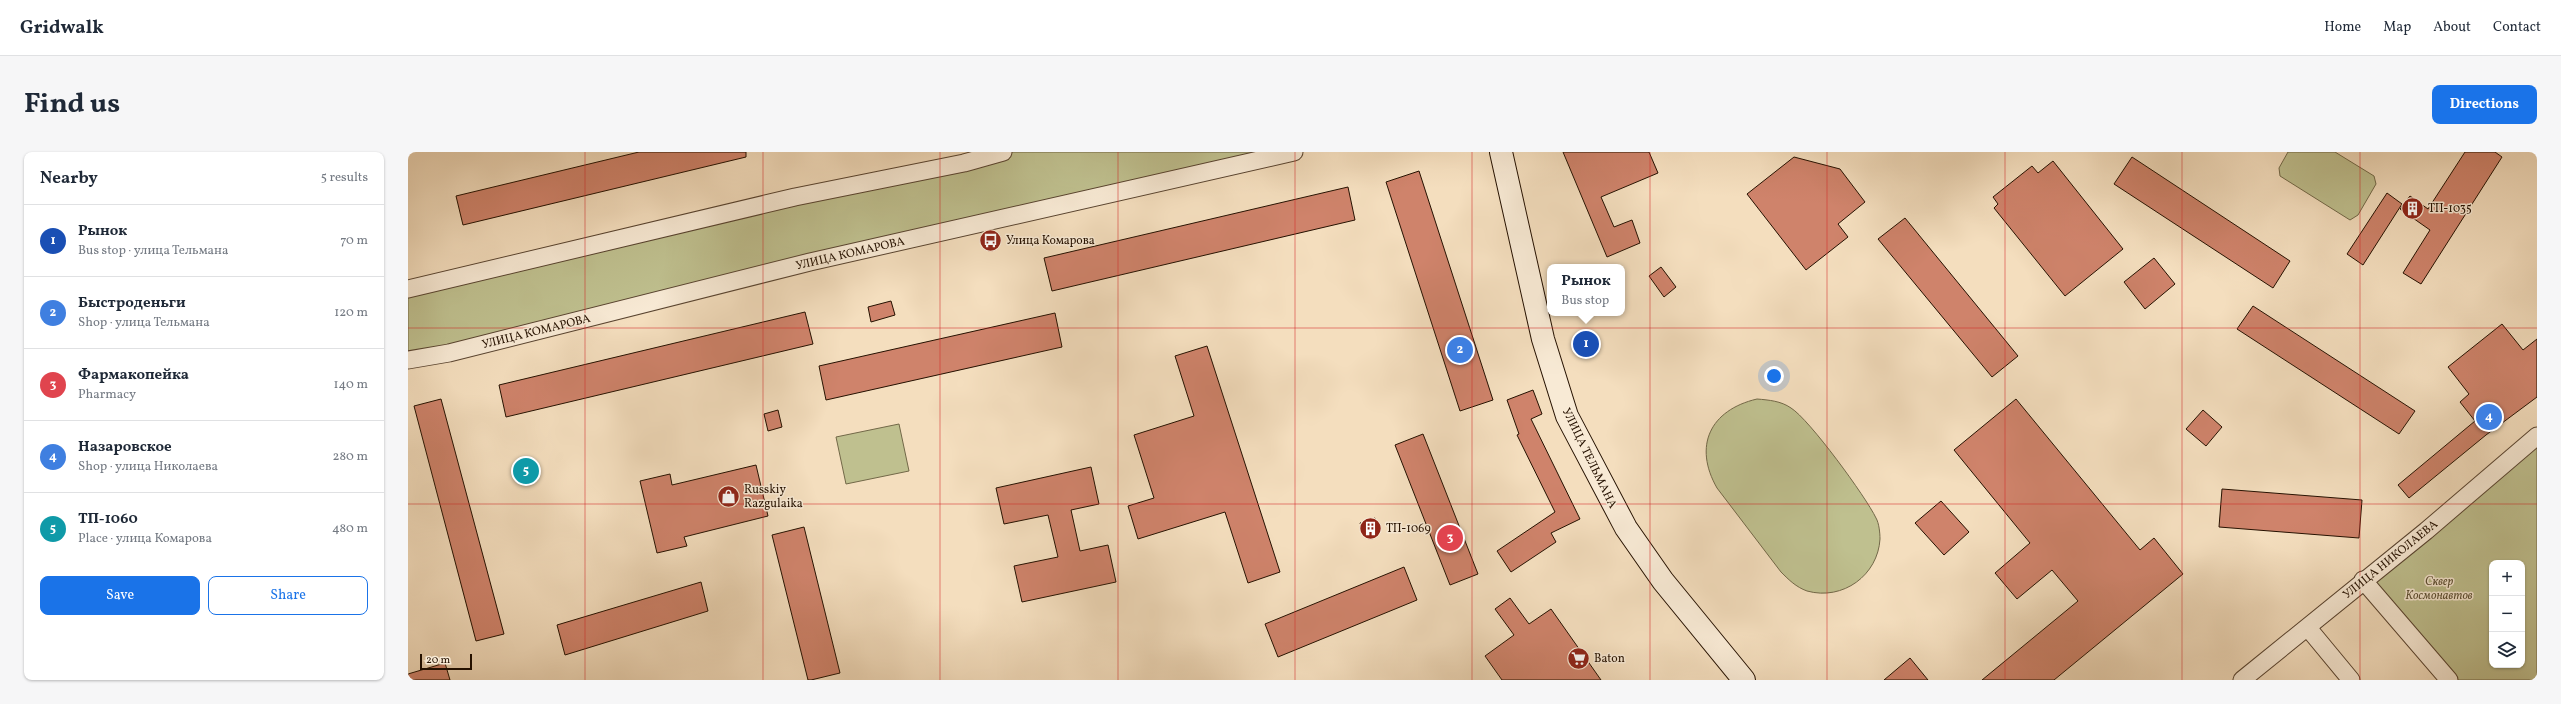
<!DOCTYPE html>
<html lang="en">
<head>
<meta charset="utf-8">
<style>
	:root { --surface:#fff; --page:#f6f6f7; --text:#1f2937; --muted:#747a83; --line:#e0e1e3; --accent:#1a73e8 }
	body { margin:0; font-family:Vollkorn,serif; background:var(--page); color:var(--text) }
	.controls { position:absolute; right:12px; bottom:12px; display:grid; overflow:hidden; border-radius:8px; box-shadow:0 1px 3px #0004 }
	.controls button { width:36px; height:36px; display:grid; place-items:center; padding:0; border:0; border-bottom:1px solid var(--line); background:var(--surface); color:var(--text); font:20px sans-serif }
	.scale { position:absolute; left:12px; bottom:10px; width:52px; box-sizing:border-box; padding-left:4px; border:2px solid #251100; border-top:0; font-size:11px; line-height:14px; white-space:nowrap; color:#251100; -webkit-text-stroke:3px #f8ead5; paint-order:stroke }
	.you { position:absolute; left:1366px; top:224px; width:14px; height:14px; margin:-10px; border:3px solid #fff; border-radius:50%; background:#1a73e8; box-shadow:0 0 0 6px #1a73e833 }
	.badge { display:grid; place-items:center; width:26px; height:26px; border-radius:50%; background:var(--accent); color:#fff; font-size:13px; font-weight:700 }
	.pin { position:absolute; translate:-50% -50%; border:2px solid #fff; box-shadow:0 1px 4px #0006 }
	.popup { position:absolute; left:1139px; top:112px; width:78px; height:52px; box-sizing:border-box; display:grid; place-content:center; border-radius:8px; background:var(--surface); filter:drop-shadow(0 1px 3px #0005); font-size:13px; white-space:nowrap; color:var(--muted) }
	.popup b { font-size:15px; color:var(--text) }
	.popup::after { content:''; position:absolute; left:50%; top:100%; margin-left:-8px; border:8px solid transparent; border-top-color:var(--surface) }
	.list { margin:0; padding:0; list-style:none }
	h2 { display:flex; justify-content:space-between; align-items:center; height:52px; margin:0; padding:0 16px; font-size:17px }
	h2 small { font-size:13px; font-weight:400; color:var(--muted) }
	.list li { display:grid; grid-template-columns:26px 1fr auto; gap:12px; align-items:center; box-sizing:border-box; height:72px; padding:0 16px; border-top:1px solid var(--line) }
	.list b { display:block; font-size:15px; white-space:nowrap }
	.list p { margin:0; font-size:13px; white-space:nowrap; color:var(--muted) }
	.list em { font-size:13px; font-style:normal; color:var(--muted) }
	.actions { display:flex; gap:8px; padding:12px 16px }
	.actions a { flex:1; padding:9px 0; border:1px solid var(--accent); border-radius:8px; text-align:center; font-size:14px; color:var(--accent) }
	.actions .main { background:var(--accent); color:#fff }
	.icon { flex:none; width:22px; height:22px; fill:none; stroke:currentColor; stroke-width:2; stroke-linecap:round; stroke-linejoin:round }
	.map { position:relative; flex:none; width:2129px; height:528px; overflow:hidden; border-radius:8px }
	header { display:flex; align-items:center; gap:24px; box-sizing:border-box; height:56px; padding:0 20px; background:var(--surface); border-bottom:1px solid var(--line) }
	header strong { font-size:19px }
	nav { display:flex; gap:22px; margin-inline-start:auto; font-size:14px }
	.intro { display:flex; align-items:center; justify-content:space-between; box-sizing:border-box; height:96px; padding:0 24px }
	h1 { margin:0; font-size:28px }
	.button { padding:10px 18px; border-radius:8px; background:var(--accent); color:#fff; font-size:14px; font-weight:700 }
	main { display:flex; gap:24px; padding:0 24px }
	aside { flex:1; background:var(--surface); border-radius:8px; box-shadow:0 1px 3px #0004 }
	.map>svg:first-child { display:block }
	.green { fill:#bfc08f; stroke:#726848; fill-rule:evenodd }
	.building { fill:#cf836b; stroke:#251100 }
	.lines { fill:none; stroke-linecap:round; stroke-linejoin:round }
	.street-casing { stroke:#594430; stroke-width:19 }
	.secondary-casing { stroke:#251100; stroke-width:24 }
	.street { stroke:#f8ead5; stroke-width:17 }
	.secondary { stroke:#f8ead5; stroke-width:22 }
	.grid { fill:none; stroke:#d62828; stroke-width:1; stroke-opacity:0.55 }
	.labels { text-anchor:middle; stroke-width:3; stroke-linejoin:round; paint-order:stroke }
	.poi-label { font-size:12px; fill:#251100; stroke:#f8ead5; text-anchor:start }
	.street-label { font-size:12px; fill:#251100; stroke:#f8ead5 }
	.park-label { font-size:12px; font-style:italic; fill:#5b4e32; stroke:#f8ead5 }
</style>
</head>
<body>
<header>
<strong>Gridwalk</strong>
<nav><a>Home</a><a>Map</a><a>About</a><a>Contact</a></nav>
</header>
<div class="intro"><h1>Find us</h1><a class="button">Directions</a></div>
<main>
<aside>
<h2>Nearby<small>5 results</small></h2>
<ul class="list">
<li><span class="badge" style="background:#1a4fb4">1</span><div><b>Рынок</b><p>Bus stop · улица Тельмана</p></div><em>70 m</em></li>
<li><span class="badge" style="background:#3f7fe0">2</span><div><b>Быстроденьги</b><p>Shop · улица Тельмана</p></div><em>120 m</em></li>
<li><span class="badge" style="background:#e0444e">3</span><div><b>Фармакопейка</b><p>Pharmacy</p></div><em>140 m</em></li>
<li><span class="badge" style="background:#3f7fe0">4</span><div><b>Назаровское</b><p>Shop · улица Николаева</p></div><em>280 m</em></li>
<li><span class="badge" style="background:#0f9aa8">5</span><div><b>ТП-1060</b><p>Place · улица Комарова</p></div><em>480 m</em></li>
</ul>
<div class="actions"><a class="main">Save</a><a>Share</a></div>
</aside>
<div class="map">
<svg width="2129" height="528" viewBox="0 0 2129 528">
	<rect width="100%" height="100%" fill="#f4debe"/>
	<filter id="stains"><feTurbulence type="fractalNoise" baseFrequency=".005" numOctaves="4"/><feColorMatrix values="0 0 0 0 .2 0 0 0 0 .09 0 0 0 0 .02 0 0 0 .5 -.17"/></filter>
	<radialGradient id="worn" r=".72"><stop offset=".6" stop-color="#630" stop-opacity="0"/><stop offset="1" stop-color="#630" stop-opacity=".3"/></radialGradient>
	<!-- green -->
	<g class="green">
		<polygon points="595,0 886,0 0,208 0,137"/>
		<polygon points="1880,0 1927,0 1966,24 1968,32 1950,63 1942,68 1872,24 1871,16"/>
		<path d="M1349 247C1361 248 1373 249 1383 256 1401 267 1458 345 1468 366 1471 371 1472 381 1472 387 1470 423 1435 449 1399 439 1388 435 1381 428 1373 420L1309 336C1285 294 1302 258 1349 247Z"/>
		<polygon points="491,272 501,319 438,332 428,285"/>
		<path d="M2129 284V528H2041L1955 428ZM2084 411H2114V513H2084Z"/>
	</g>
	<!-- building -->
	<g class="building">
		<polygon points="231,0 338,0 338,5 55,73 48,44"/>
		<polygon points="1155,0 1241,0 1250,21 1193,45 1206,75 1224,68 1232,91 1199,105"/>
		<polygon points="2057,0 2087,0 2094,5 2013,132 1995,121 2022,78 1992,57 2002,44 2020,57"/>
		<polygon points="1386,5 1432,17 1457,50 1430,72 1440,85 1398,118 1339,42"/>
		<polygon points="1724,5 1882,109 1865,136 1706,32"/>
		<polygon points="1645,9 1715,97 1657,144 1586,56 1590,52 1585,45 1624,14 1630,21"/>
		<polygon points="1011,19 1085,248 1052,259 978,30"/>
		<polygon points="940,35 947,68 644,139 636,106"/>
		<polygon points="1979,41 1994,52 1955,113 1939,102"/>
		<polygon points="1497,66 1610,204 1584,225 1470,87"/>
		<polygon points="1746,106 1767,132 1737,157 1716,130"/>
		<polygon points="1253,115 1268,135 1256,145 1241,124"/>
		<polygon points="483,149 487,163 463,170 460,155"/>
		<polygon points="1845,154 2007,259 1991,282 1829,177"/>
		<polygon points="397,160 405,192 98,265 91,233"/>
		<polygon points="647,161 654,195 418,248 411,214"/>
		<polygon points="2094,172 2115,198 2129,187 2129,245 2078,283 2001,346 1990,333 2067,269 2052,250 2061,242 2040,215"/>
		<polygon points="799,194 872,420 840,431 817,360 730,387 720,354 746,346 726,283 786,264 767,204"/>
		<polygon points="1125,238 1134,262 1123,267 1172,367 1143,381 1148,390 1103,420 1089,399 1147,360 1109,283 1111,282 1099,248"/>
		<polygon points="33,247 96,482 68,489 6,254"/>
		<polygon points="1608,247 1732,398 1746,386 1775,422 1646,528 1574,528 1670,449 1644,418 1609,447 1587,421 1622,391 1546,298"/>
		<polygon points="370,258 374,275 360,279 356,262"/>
		<polygon points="1795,258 1814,275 1798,294 1778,277"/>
		<polygon points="1015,282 1070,422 1042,433 987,293"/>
		<polygon points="124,309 127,326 111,329 108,312"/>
		<polygon points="348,313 360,364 276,385 279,394 249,401 232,329 262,322 264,333"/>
		<polygon points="683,315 691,352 663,358 672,399 700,393 708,430 614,450 606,414 650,405 640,363 596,372 588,336"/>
		<polygon points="1814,337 1954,348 1951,386 1811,375"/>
		<polygon points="1533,349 1561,380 1536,403 1507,371"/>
		<polygon points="967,366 971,380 957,385 952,371"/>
		<polygon points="396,375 432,521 403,528 400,528 364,383"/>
		<polygon points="996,415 1009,448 870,505 857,472"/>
		<polygon points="293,430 300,459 157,503 149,473"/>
		<polygon points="1102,446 1121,472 1143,457 1193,528 1094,528 1077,504 1106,483 1087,457"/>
		<polygon points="1502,506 1520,528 1476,528"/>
		<polygon points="37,511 42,528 0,528 0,522"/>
	</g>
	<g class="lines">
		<defs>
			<g id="street">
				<polyline points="0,137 387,45 556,11 595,0"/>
				<polyline points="0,208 41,201 402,110 886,0"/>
				<polyline points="1955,428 2041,528"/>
				<polyline points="1900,476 1943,528"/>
				<polyline points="1834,528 2018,379 2129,284"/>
			</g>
			<polyline id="secondary" points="1093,0 1135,187 1159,264 1218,376 1255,429 1336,528"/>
		</defs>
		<!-- street casing -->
		<use href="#street" class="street-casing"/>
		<!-- secondary casing -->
		<use href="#secondary" class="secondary-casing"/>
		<!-- street -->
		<use href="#street" class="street"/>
		<!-- secondary -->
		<use href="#secondary" class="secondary"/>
	</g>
	<!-- grid -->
	<path class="grid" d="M177 0V528M355 0V528M532 0V528M710 0V528M887 0V528M1064 0V528M1242 0V528M1419 0V528M1597 0V528M1774 0V528M1952 0V528M0 176H2129M0 352H2129"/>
	<!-- icons -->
	<defs>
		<symbol id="building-disc" viewBox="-11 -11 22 22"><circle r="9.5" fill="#8f2418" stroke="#f8ead5"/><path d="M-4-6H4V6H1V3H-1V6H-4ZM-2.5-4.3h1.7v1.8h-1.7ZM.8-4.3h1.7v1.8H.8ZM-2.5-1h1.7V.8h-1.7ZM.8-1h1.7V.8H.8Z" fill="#fff"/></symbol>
		<symbol id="bus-disc" viewBox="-11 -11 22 22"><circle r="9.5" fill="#8f2418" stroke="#f8ead5"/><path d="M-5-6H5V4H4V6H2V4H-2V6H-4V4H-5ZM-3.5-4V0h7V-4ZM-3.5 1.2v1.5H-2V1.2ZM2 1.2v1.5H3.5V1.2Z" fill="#fff"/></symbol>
		<symbol id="shop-disc" viewBox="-11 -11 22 22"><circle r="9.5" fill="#8f2418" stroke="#f8ead5"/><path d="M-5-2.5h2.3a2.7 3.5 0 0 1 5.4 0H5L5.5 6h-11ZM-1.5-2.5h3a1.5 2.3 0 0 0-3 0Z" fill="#fff"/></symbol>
		<symbol id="supermarket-disc" viewBox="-11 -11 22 22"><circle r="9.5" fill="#8f2418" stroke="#f8ead5"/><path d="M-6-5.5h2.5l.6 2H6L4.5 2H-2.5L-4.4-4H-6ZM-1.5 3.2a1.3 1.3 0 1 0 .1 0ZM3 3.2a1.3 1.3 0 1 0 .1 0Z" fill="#fff"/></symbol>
	</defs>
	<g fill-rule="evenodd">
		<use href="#building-disc" x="1992" y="44" width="25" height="25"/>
		<use href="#bus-disc" x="570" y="76" width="25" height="25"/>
		<use href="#shop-disc" x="308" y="332" width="25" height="25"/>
		<use href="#building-disc" x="950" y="364" width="25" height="25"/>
		<use href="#supermarket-disc" x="1158" y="494" width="25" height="25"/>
	</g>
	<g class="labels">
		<!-- poi labels -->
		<g class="poi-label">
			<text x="2020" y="60">ТП-1035</text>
			<text x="598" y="92">Улица Комарова</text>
			<text x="336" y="341">Russkiy<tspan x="336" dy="14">Razgulaika</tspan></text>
			<text x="978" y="380">ТП-1069</text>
			<text x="1186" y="510">Baton</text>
		</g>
		<!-- street labels -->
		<g class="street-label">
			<text transform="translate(442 101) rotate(-13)" y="4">УЛИЦА КОМАРОВА</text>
			<text transform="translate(128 179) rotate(-14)" y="4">УЛИЦА КОМАРОВА</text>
			<text transform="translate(1182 306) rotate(64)" y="4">УЛИЦА ТЕЛЬМАНА</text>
			<text transform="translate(1982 407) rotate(-39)" y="4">УЛИЦА НИКОЛАЕВА</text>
		</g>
		<!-- park labels -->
		<g class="park-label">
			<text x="2031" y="433">Сквер<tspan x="2031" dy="14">Космонавтов</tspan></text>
		</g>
	</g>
	<rect width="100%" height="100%" filter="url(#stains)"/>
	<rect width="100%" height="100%" fill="url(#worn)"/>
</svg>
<div class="controls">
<button>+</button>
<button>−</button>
<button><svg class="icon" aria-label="layers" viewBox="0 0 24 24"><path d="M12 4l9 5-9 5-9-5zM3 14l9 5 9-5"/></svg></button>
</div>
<div class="scale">20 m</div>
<div class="you"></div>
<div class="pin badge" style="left:1178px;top:192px;background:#1a4fb4">1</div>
<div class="popup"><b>Рынок</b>Bus stop</div>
<div class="pin badge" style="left:1052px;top:198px;background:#3f7fe0">2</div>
<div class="pin badge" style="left:1042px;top:386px;background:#e0444e">3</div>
<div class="pin badge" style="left:2081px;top:265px;background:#3f7fe0">4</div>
<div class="pin badge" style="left:118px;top:319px;background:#0f9aa8">5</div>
</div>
</main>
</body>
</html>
